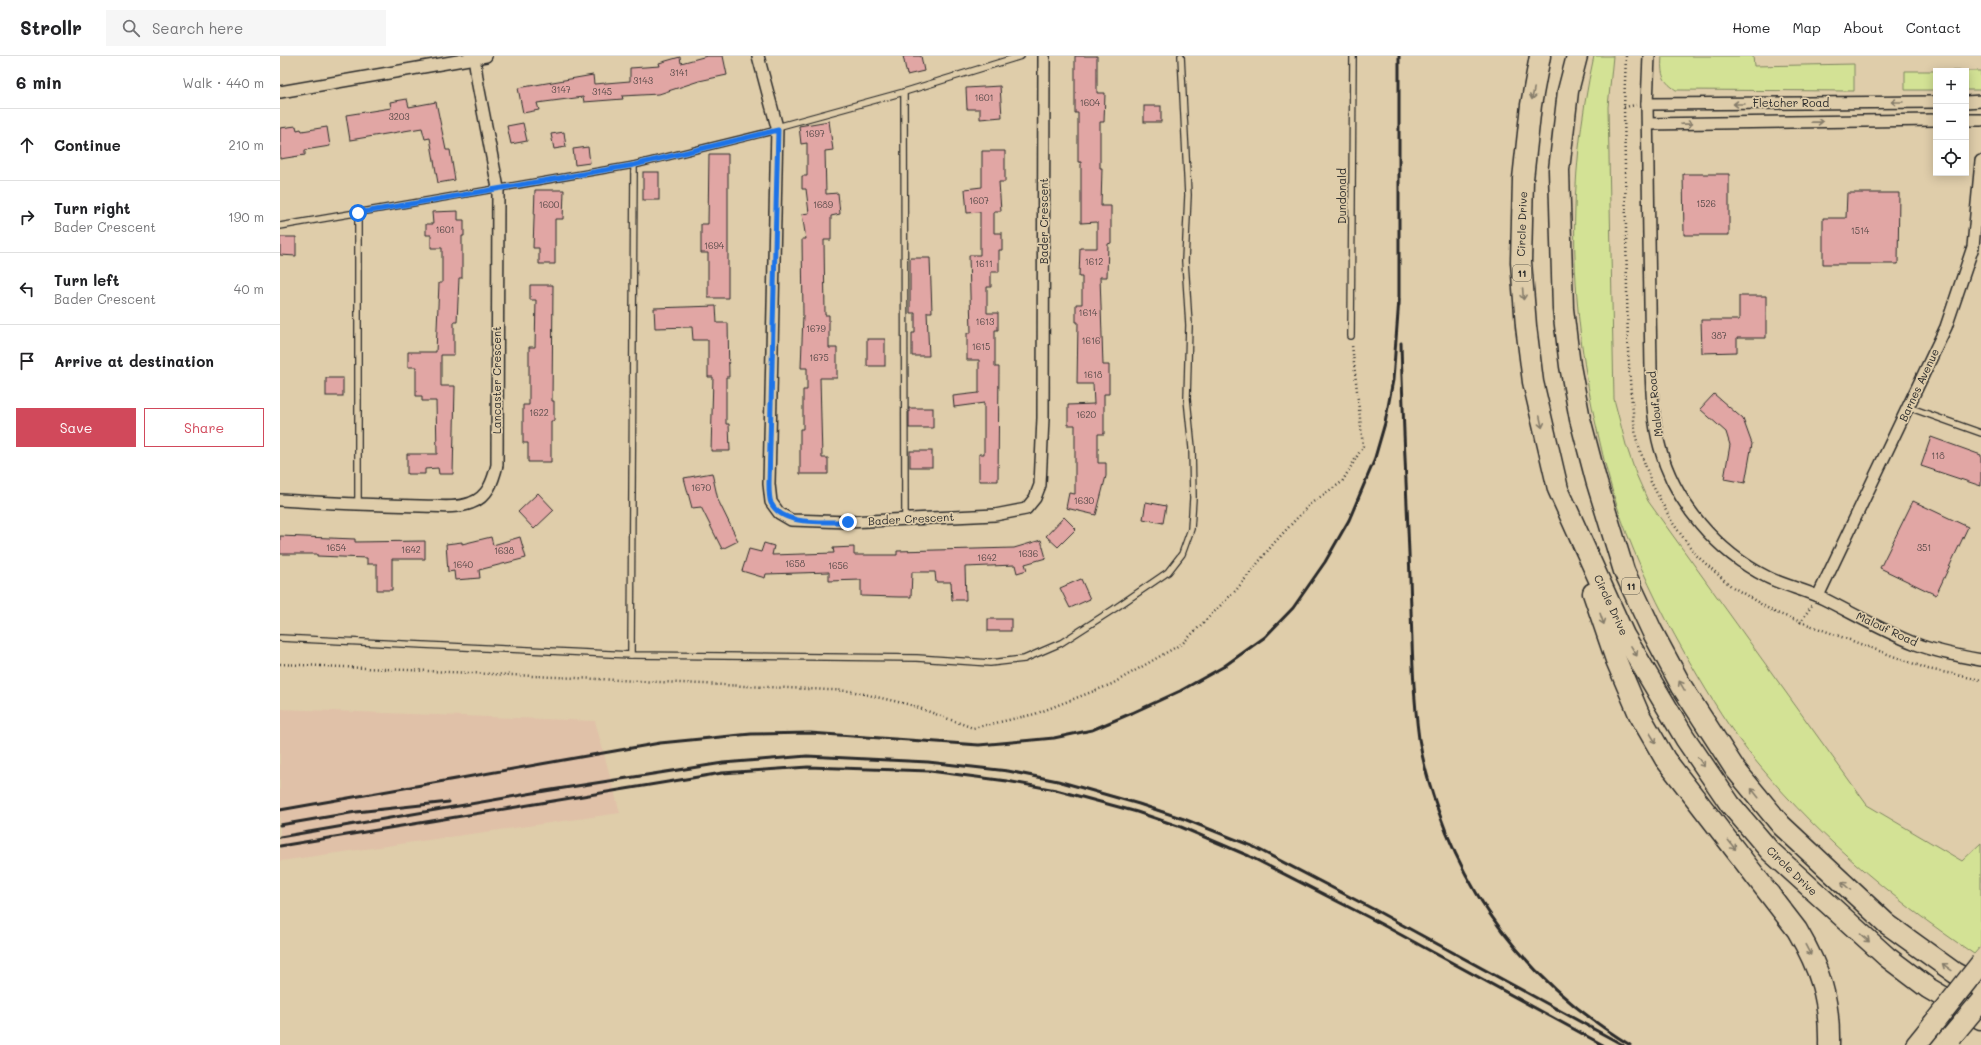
<!DOCTYPE html>
<html lang="en">
<head>
<meta charset="utf-8">
<style>
	:root { --surface:#fff; --page:#f6f6f6; --text:#202124; --muted:#757577; --line:#e0e0e0; --accent:#d1495b }
	body { margin:0; font-family:Mali,sans-serif; background:var(--page); color:var(--text) }
	.controls { position:absolute; right:12px; top:12px; display:grid; overflow:hidden; border-radius:0px; box-shadow:0 2px 10px #0003 }
	.controls button { width:36px; height:36px; display:grid; place-items:center; padding:0; border:0; border-bottom:1px solid var(--line); background:var(--surface); color:var(--text); font:20px sans-serif }
	.stop { position:absolute; width:12px; height:12px; margin:-9px; border:3px solid #1a73e8; border-radius:50%; background:#fff }
	.stop.end { background:#1a73e8; border-color:#fff; box-shadow:0 1px 4px #0008 }
	.list { margin:0; padding:0; list-style:none }
	h2 { display:flex; justify-content:space-between; align-items:center; height:52px; margin:0; padding:0 16px; font-size:17px }
	h2 small { font-size:13px; font-weight:400; color:var(--muted) }
	.list li { display:grid; grid-template-columns:26px 1fr auto; gap:12px; align-items:center; box-sizing:border-box; height:72px; padding:0 16px; border-top:1px solid var(--line) }
	.list b { display:block; font-size:15px; white-space:nowrap }
	.list p { margin:0; font-size:13px; white-space:nowrap; color:var(--muted) }
	.list em { font-size:13px; font-style:normal; color:var(--muted) }
	.actions { display:flex; gap:8px; padding:12px 16px }
	.actions a { flex:1; padding:9px 0; border:1px solid var(--accent); border-radius:0px; text-align:center; font-size:14px; color:var(--accent) }
	.actions .main { background:var(--accent); color:#fff }
	.icon { flex:none; width:22px; height:22px; fill:none; stroke:currentColor; stroke-width:2; stroke-linecap:round; stroke-linejoin:round }
	.map { position:relative; flex:none; width:1701px; height:989px; overflow:hidden }
	header { display:flex; align-items:center; gap:24px; box-sizing:border-box; height:56px; padding:0 20px; background:var(--surface); border-bottom:1px solid var(--line) }
	header strong { font-size:19px }
	nav { display:flex; gap:22px; margin-inline-start:auto; font-size:14px }
	.search { width:280px; height:36px; background:var(--page); display:flex; align-items:center; gap:10px; box-sizing:border-box; padding:0 14px; border-radius:0px; color:var(--muted); font-size:15px }
	main { display:flex }
	aside { flex:1; background:var(--surface) }
	.map>svg:first-child { display:block }
	.built { fill:#e0c1a8 }
	.green { fill:#d3e295; stroke:#7f8660 }
	.building { fill:#e1a6a4; stroke:#2b2b2b }
	.lines { fill:none; stroke-linecap:round; stroke-linejoin:round }
	.service-casing { stroke:#2b2b2b; stroke-width:8 }
	.minor-casing { stroke:#2b2b2b; stroke-width:14 }
	.motorway-casing { stroke:#2b2b2b; stroke-width:23 }
	.path { stroke:#2b2b2b; stroke-width:2.5; stroke-dasharray:1 3; stroke-linecap:butt }
	.service { stroke:#dfcdaa; stroke-width:5.5 }
	.minor { stroke:#dfcdaa; stroke-width:11 }
	.motorway { stroke:#dfcdaa; stroke-width:20 }
	.rail { stroke:#2b2b2b; stroke-width:3 }
	.motorway-bridge-casing { stroke:#2b2b2b; stroke-width:23; stroke-linecap:butt }
	.motorway-bridge { stroke:#dfcdaa; stroke-width:20 }
	.oneway { stroke:#857c6a }
	.route { stroke:#1a73e8; stroke-width:5 }
	.labels { text-anchor:middle; stroke-width:3.5; stroke-linejoin:round; paint-order:stroke }
	.number-label { font-size:9px; fill:#584a49 }
	.shield { fill:#dfcdaa; stroke:#615c51; stroke-width:1 }
	.shield-label { font-size:10px; font-weight:bold; fill:#2b2b2b }
	.street-label { font-size:11px; fill:#2b2b2b; stroke:#dfcdaa }
</style>
</head>
<body>
<header>
<strong>Strollr</strong>
<div class="search"><svg class="icon" aria-label="search" viewBox="0 0 24 24"><circle cx="10" cy="10" r="6"/><path d="M15 15l6 6"/></svg>Search here</div>
<nav><a>Home</a><a>Map</a><a>About</a><a>Contact</a></nav>
</header>
<main>
<aside>
<h2>6 min<small>Walk · 440 m</small></h2>
<ul class="list">
<li><svg class="icon" aria-label="ahead" viewBox="0 0 24 24"><path d="M12 20V5M6 11l6-6 6 6"/></svg><div><b>Continue</b></div><em>210 m</em></li>
<li><svg class="icon" aria-label="right" viewBox="0 0 24 24"><path d="M7 20v-9h11M14 6l5 5-5 5"/></svg><div><b>Turn right</b><p>Bader Crescent</p></div><em>190 m</em></li>
<li><svg class="icon" aria-label="left" viewBox="0 0 24 24"><path d="M17 20v-9H6M10 6l-5 5 5 5"/></svg><div><b>Turn left</b><p>Bader Crescent</p></div><em>40 m</em></li>
<li><svg class="icon" aria-label="arrive" viewBox="0 0 24 24"><path d="M6 21V4h12l-3 4 3 4H6"/></svg><div><b>Arrive at destination</b></div></li>
</ul>
<div class="actions"><a class="main">Save</a><a>Share</a></div>
</aside>
<div class="map">
<svg width="1701" height="989" viewBox="0 0 1701 989">
	<rect width="100%" height="100%" fill="#dfcdaa"/>
	<filter id="ink" filterUnits="userSpaceOnUse"><feTurbulence type="fractalNoise" baseFrequency=".025" numOctaves="2"/><feDisplacementMap in="SourceGraphic" scale="8" xChannelSelector="R" yChannelSelector="G"/><feConvolveMatrix kernelMatrix="1 2 1 2 8 2 1 2 1" color-interpolation-filters="sRGB"/></filter>
	<g filter="url(#ink)">
		<!-- built -->
		<polygon class="built" points="0,653 315,665 340,757 0,805"/>
		<!-- green -->
		<g class="green">
			<path d="M1314 0H1333L1328 51 1334 343 1346 389 1356 418 1368 445 1587 749 1682 805 1701 787V890L1694 898C1609 841 1530 774 1466 693 1443 663 1423 629 1404 596 1379 552 1357 506 1340 459 1331 433 1324 405 1318 378 1289 254 1286 125 1314 0Z"/>
			<path d="M1382 0H1473L1474 10 1574 8V35L1396 34C1381 24 1381 17 1382 0Z"/>
			<polygon points="1625,15 1701,15 1701,34 1686,34 1686,15 1656,15 1656,34 1625,34"/>
		</g>
		<!-- building -->
		<g class="building">
			<polygon points="427,0 443,0 447,19 419,25 379,38 342,40 343,43 304,46 303,41 257,47 259,54 243,57 238,32 313,19 314,28 350,25 350,12 380,10 379,7 400,1 401,7"/>
			<polygon points="623,0 641,0 644,15 627,19"/>
			<polygon points="795,0 817,0 817,37 825,37 824,66 820,66 820,112 822,112 821,150 831,150 831,187 828,188 827,221 820,221 823,309 829,309 829,338 824,338 824,378 818,378 818,407 826,407 826,420 816,459 786,452 789,437 795,438 795,369 788,369 788,349 814,348 813,328 797,328 798,266 796,266 796,248 802,248 802,221 799,221 800,192 817,192 817,166 801,167 801,106 798,106 798,57 795,57"/>
			<polygon points="720,30 722,61 700,63 700,53 687,53 686,32"/>
			<polygon points="127,43 129,51 156,46 166,94 170,94 175,124 158,127 150,82 145,83 142,72 70,84 66,59 111,52 110,46"/>
			<rect x="864" y="50" width="17" height="16"/>
			<polygon points="549,65 553,94 545,95 546,138 558,137 560,158 551,160 551,184 544,184 545,259 549,259 549,292 557,292 557,322 540,322 542,402 548,402 548,418 520,418 520,373 523,373 523,334 527,334 527,312 521,312 523,259 522,183 526,183 522,158 529,157 526,133 522,133 522,120 527,120 527,87 521,88 519,70"/>
			<polygon points="243,67 247,85 231,88 227,70"/>
			<polygon points="16,70 17,74 21,73 22,75 47,71 50,90 25,94 25,99 0,103 0,72"/>
			<polygon points="284,76 286,91 274,93 271,78"/>
			<polygon points="308,91 310,107 295,109 293,93"/>
			<polygon points="702,95 725,95 725,126 719,126 721,155 714,155 714,177 722,177 722,194 719,194 719,216 711,216 711,231 707,231 707,257 718,257 718,274 715,274 715,311 719,311 718,425 699,425 699,398 704,398 704,347 674,351 673,340 699,337 699,304 687,304 687,277 691,277 689,199 700,199 700,156 687,157 685,133 702,131"/>
			<polygon points="429,98 448,98 448,242 428,242 428,197 421,197 421,168 428,168"/>
			<rect x="363" y="116" width="16" height="28"/>
			<polygon points="1403,118 1449,118 1449,179 1404,179"/>
			<polygon points="255,134 284,134 283,163 275,163 275,208 259,208 259,192 253,192"/>
			<polygon points="1567,137 1619,137 1618,208 1543,208 1543,162 1566,162"/>
			<polygon points="178,155 178,164 184,164 184,180 182,180 182,222 179,222 177,266 174,266 174,299 161,299 161,330 175,330 173,418 159,418 158,412 145,413 145,418 127,418 127,398 157,398 156,345 142,345 142,340 136,340 136,311 128,311 128,296 156,296 159,227 162,227 162,192 151,192 151,179 146,179 146,168 153,168 152,156"/>
			<polygon points="0,181 16,181 16,200 0,199"/>
			<polygon points="630,202 650,202 652,256 647,256 649,300 632,300 632,277 635,277 635,257 630,257"/>
			<polygon points="250,229 273,229 272,345 274,345 274,365 271,365 271,406 248,406 248,387 243,387 243,349 249,349 249,291 255,291 256,244 250,244"/>
			<polygon points="1459,240 1486,240 1486,282 1457,282 1457,296 1422,297 1421,264 1459,264"/>
			<polygon points="436,250 437,267 448,267 449,321 446,321 446,368 449,368 450,395 431,395 433,321 428,321 428,284 413,284 412,271 375,272 374,252"/>
			<rect x="587" y="283" width="18" height="27"/>
			<rect x="46" y="322" width="17" height="18"/>
			<polygon points="1434,338 1463,363 1472,388 1465,427 1444,423 1450,389 1446,376 1420,353"/>
			<rect x="629" y="352" width="24" height="20"/>
			<polygon points="1651,381 1701,399 1701,430 1641,410"/>
			<rect x="630" y="395" width="22" height="16"/>
			<polygon points="432,417 438,444 458,485 442,493 421,451 412,452 404,422"/>
			<polygon points="258,437 274,454 254,473 238,456"/>
			<polygon points="1633,445 1688,471 1656,539 1600,512"/>
			<polygon points="866,446 886,450 883,467 863,463"/>
			<polygon points="784,461 796,473 778,491 766,480"/>
			<polygon points="0,480 75,483 75,486 145,485 145,503 112,503 112,534 97,534 97,508 87,508 87,502 37,500 37,498 0,498"/>
			<polygon points="211,481 213,489 240,481 246,502 199,514 200,522 175,524 174,515 168,516 166,488 182,486 182,488"/>
			<polygon points="761,484 766,502 745,508 747,514 737,517 735,509 685,511 686,544 672,544 671,526 656,526 655,516 632,516 631,541 619,541 581,540 581,524 549,525 549,516 486,518 485,522 462,515 469,493 481,496 484,487 494,490 492,499 554,497 553,492 574,491 574,499 617,499 617,495 734,492"/>
			<polygon points="801,523 810,543 790,552 780,532"/>
			<rect x="708" y="563" width="23" height="12"/>
		</g>
		<g class="lines">
			<defs>
				<g id="service">
					<polyline points="624,36 625,464"/>
					<polyline points="497,71 624,36 741,0"/>
					<polyline points="78,157 78,449"/>
					<polyline points="0,170 354,109 497,74"/>
					<polyline points="1071,280 1073,0"/>
					<polyline points="1628,351 1701,377"/>
					<polyline points="0,582 351,599 637,602 710,607 744,603 781,587 834,553 888,516 902,498 911,473 913,442 912,392 907,343 909,269 905,205 908,139 901,0"/>
					<polyline points="351,599 354,109"/>
				</g>
				<g id="minor">
					<polyline points="478,0 497,71 489,428 491,446 499,457 511,464 568,466 715,459 746,453 755,442 760,429 763,362 764,0"/>
					<path d="M1369 0 1367 48 1371 314C1372 340 1373 367 1380 392 1395 447 1437 496 1487 521 1505 530 1526 534 1544 543 1574 558 1605 576 1636 588 1657 596 1679 600 1701 604"/>
					<polyline points="0,36 206,0"/>
					<polyline points="1686,46 1701,45"/>
					<polyline points="1367,48 1656,46"/>
					<polyline points="1686,64 1701,64"/>
					<polyline points="1368,68 1656,64"/>
					<path d="M0 444C47 447 93 449 140 450 155 450 176 453 191 447 208 441 213 425 217 409L218 132 198 29 194 0"/>
					<polyline points="1538,540 1666,271 1693,191 1701,105"/>
				</g>
				<g id="motorway">
					<polyline points="1260,0 1251,49 1243,123 1241,206 1246,270 1253,326 1278,433 1344,579 1405,682 1450,748 1490,795 1607,901 1648,932 1701,963"/>
					<polyline points="1297,0 1288,35 1279,114 1283,253 1290,310 1300,363 1316,424 1344,515 1372,575 1402,631 1455,713 1501,769 1607,868 1675,917 1701,931"/>
					<path d="M1313 537 1336 604 1359 658 1385 703 1517 874C1540 913 1550 943 1549 989"/>
					<polyline points="1636,989 1653,968"/>
				</g>
			</defs>
			<!-- service casing -->
			<use href="#service" class="service-casing"/>
			<!-- minor casing -->
			<use href="#minor" class="minor-casing"/>
			<!-- motorway casing -->
			<use href="#motorway" class="motorway-casing"/>
			<!-- path -->
			<g class="path">
				<polyline points="1346,0 1344,51 1348,295 1351,338 1356,382 1371,426 1392,466 1416,499 1451,530 1494,556 1648,613 1701,624"/>
				<polyline points="1344,51 1356,49"/>
				<polyline points="1520,567 1532,549"/>
				<polyline points="0,608 571,635 631,649 693,672 755,658 832,628 903,587 957,533 994,487 1030,448 1062,426 1083,390 1072,289"/>
			</g>
			<!-- service -->
			<use href="#service" class="service"/>
			<!-- minor -->
			<use href="#minor" class="minor"/>
			<!-- motorway -->
			<use href="#motorway" class="motorway"/>
			<!-- rail -->
			<g class="rail">
				<polyline points="1119,0 1119,249"/>
				<path d="M1121 287C1123 366 1127 444 1130 522 1132 576 1132 630 1139 683 1143 707 1150 731 1158 754 1193 856 1259 933 1350 989"/>
				<polyline points="0,754 380,687 471,678 530,677 699,689 774,682 812,674 852,657 900,635 943,611 985,581 1013,552 1045,506 1069,464 1094,405 1105,367 1113,324 1119,243"/>
				<polyline points="0,769 76,756 169,746"/>
				<polyline points="0,781 265,735 443,707 527,700 648,706 728,715 778,725 859,748 904,763 972,790 1095,854 1343,989"/>
				<polyline points="0,790 442,717 528,711 650,715 727,725 776,734 857,756 901,771 969,800 1090,862 1323,989"/>
			</g>
			<defs>
				<g id="motorway-bridge">
					<polyline points="1653,968 1701,907"/>
					<polyline points="1672,980 1701,945"/>
				</g>
			</defs>
			<!-- motorway-bridge casing -->
			<use href="#motorway-bridge" class="motorway-bridge-casing"/>
			<!-- motorway-bridge -->
			<use href="#motorway-bridge" class="motorway-bridge"/>
		</g>
		<!-- one-way arrows -->
		<defs><path id="oneway-shaft" d="M-6 0H5M1.5-3L5.5 0L1.5 3" fill="none" stroke-width="1.6" stroke-linecap="round" stroke-linejoin="round"/></defs>
		<g class="oneway">
			<use href="#oneway-shaft" transform="translate(1253 38) rotate(101)"/>
			<use href="#oneway-shaft" transform="translate(1617 46) rotate(180)"/>
			<use href="#oneway-shaft" transform="translate(1459 48) rotate(180)"/>
			<use href="#oneway-shaft" transform="translate(1537 66) rotate(-1)"/>
			<use href="#oneway-shaft" transform="translate(1407 68) rotate(-1)"/>
			<use href="#oneway-shaft" transform="translate(1243 238) rotate(86)"/>
			<use href="#oneway-shaft" transform="translate(1261 366) rotate(78)"/>
			<use href="#oneway-shaft" transform="translate(1322 563) rotate(71)"/>
			<use href="#oneway-shaft" transform="translate(1354 595) rotate(59)"/>
			<use href="#oneway-shaft" transform="translate(1402 630) rotate(-120)"/>
			<use href="#oneway-shaft" transform="translate(1373 682) rotate(59)"/>
			<use href="#oneway-shaft" transform="translate(1421 706) rotate(55)"/>
			<use href="#oneway-shaft" transform="translate(1475 737) rotate(-129)"/>
			<use href="#oneway-shaft" transform="translate(1452 789) rotate(52)"/>
			<use href="#oneway-shaft" transform="translate(1566 830) rotate(-138)"/>
			<use href="#oneway-shaft" transform="translate(1585 882) rotate(41)"/>
			<use href="#oneway-shaft" transform="translate(1528 894) rotate(62)"/>
			<use href="#oneway-shaft" transform="translate(1667 911) rotate(-144)"/>
		</g>
	</g>
	<g class="lines" filter="url(#ink)">
		<!-- route -->
		<path class="route" d="M78 157 354 109 498 74 489 428C489 434 489 442 491 447 503 471 545 465 568 466"/>
	</g>
	<g class="labels">
		<!-- number labels -->
		<g class="number-label">
			<text x="399" y="20">3141</text>
			<text x="363" y="28">3143</text>
			<text x="281" y="37">3147</text>
			<text x="322" y="39">3145</text>
			<text x="704" y="45">1601</text>
			<text x="810" y="50">1604</text>
			<text x="119" y="64">3203</text>
			<text x="535" y="81">1697</text>
			<text x="699" y="148">1607</text>
			<text x="1426" y="151">1526</text>
			<text x="269" y="152">1600</text>
			<text x="543" y="152">1689</text>
			<text x="165" y="177">1601</text>
			<text x="1580" y="178">1514</text>
			<text x="434" y="193">1694</text>
			<text x="814" y="209">1612</text>
			<text x="704" y="211">1611</text>
			<text x="808" y="260">1614</text>
			<text x="705" y="269">1613</text>
			<text x="536" y="276">1679</text>
			<text x="1439" y="283">387</text>
			<text x="811" y="288">1616</text>
			<text x="701" y="294">1615</text>
			<text x="539" y="305">1675</text>
			<text x="813" y="322">1618</text>
			<text x="259" y="360">1622</text>
			<text x="806" y="362">1620</text>
			<text x="1658" y="403">118</text>
			<text x="421" y="435">1670</text>
			<text x="804" y="448">1630</text>
			<text x="56" y="495">1654</text>
			<text x="1644" y="495">351</text>
			<text x="131" y="497">1642</text>
			<text x="224" y="498">1638</text>
			<text x="748" y="501">1636</text>
			<text x="707" y="505">1642</text>
			<text x="515" y="511">1658</text>
			<text x="183" y="512">1640</text>
			<text x="558" y="513">1656</text>
		</g>
		<!-- shield labels -->
		<g class="shield">
			<rect x="1233" y="209" width="18" height="16" rx="3"/>
			<rect x="1342" y="522" width="18" height="16" rx="3"/>
		</g>
		<g class="shield-label">
			<text x="1242" y="221">11</text>
			<text x="1351" y="534">11</text>
		</g>
		<!-- street labels -->
		<g class="street-label">
			<text x="1511" y="51">Fletcher Road</text>
			<text transform="translate(1062 140) rotate(-90)" y="4">Dundonald</text>
			<text transform="translate(764 165) rotate(-90)" y="4">Bader Crescent</text>
			<text transform="translate(1242 168) rotate(-88)" y="4">Circle Drive</text>
			<text transform="translate(217 324) rotate(-90)" y="4">Lancaster Crescent</text>
			<text transform="translate(1639 329) rotate(-65)" y="4">Barnes Avenue</text>
			<text transform="translate(1375 348) rotate(-96)" y="4">Malouf Road</text>
			<text transform="translate(631 463) rotate(-3)" y="4">Bader Crescent</text>
			<text transform="translate(1331 549) rotate(65)" y="4">Circle Drive</text>
			<text transform="translate(1607 573) rotate(25)" y="4">Malouf Road</text>
			<text transform="translate(1512 815) rotate(44)" y="4">Circle Drive</text>
		</g>
	</g>
</svg>
<div class="controls">
<button>+</button>
<button>−</button>
<button><svg class="icon" aria-label="locate" viewBox="0 0 24 24"><circle cx="12" cy="12" r="6"/><path d="M12 2v4M12 18v4M2 12h4M18 12h4"/></svg></button>
</div>
<div class="stop" style="left:78px;top:157px"></div>
<div class="stop end" style="left:568px;top:466px"></div>
</div>
</main>
</body>
</html>
